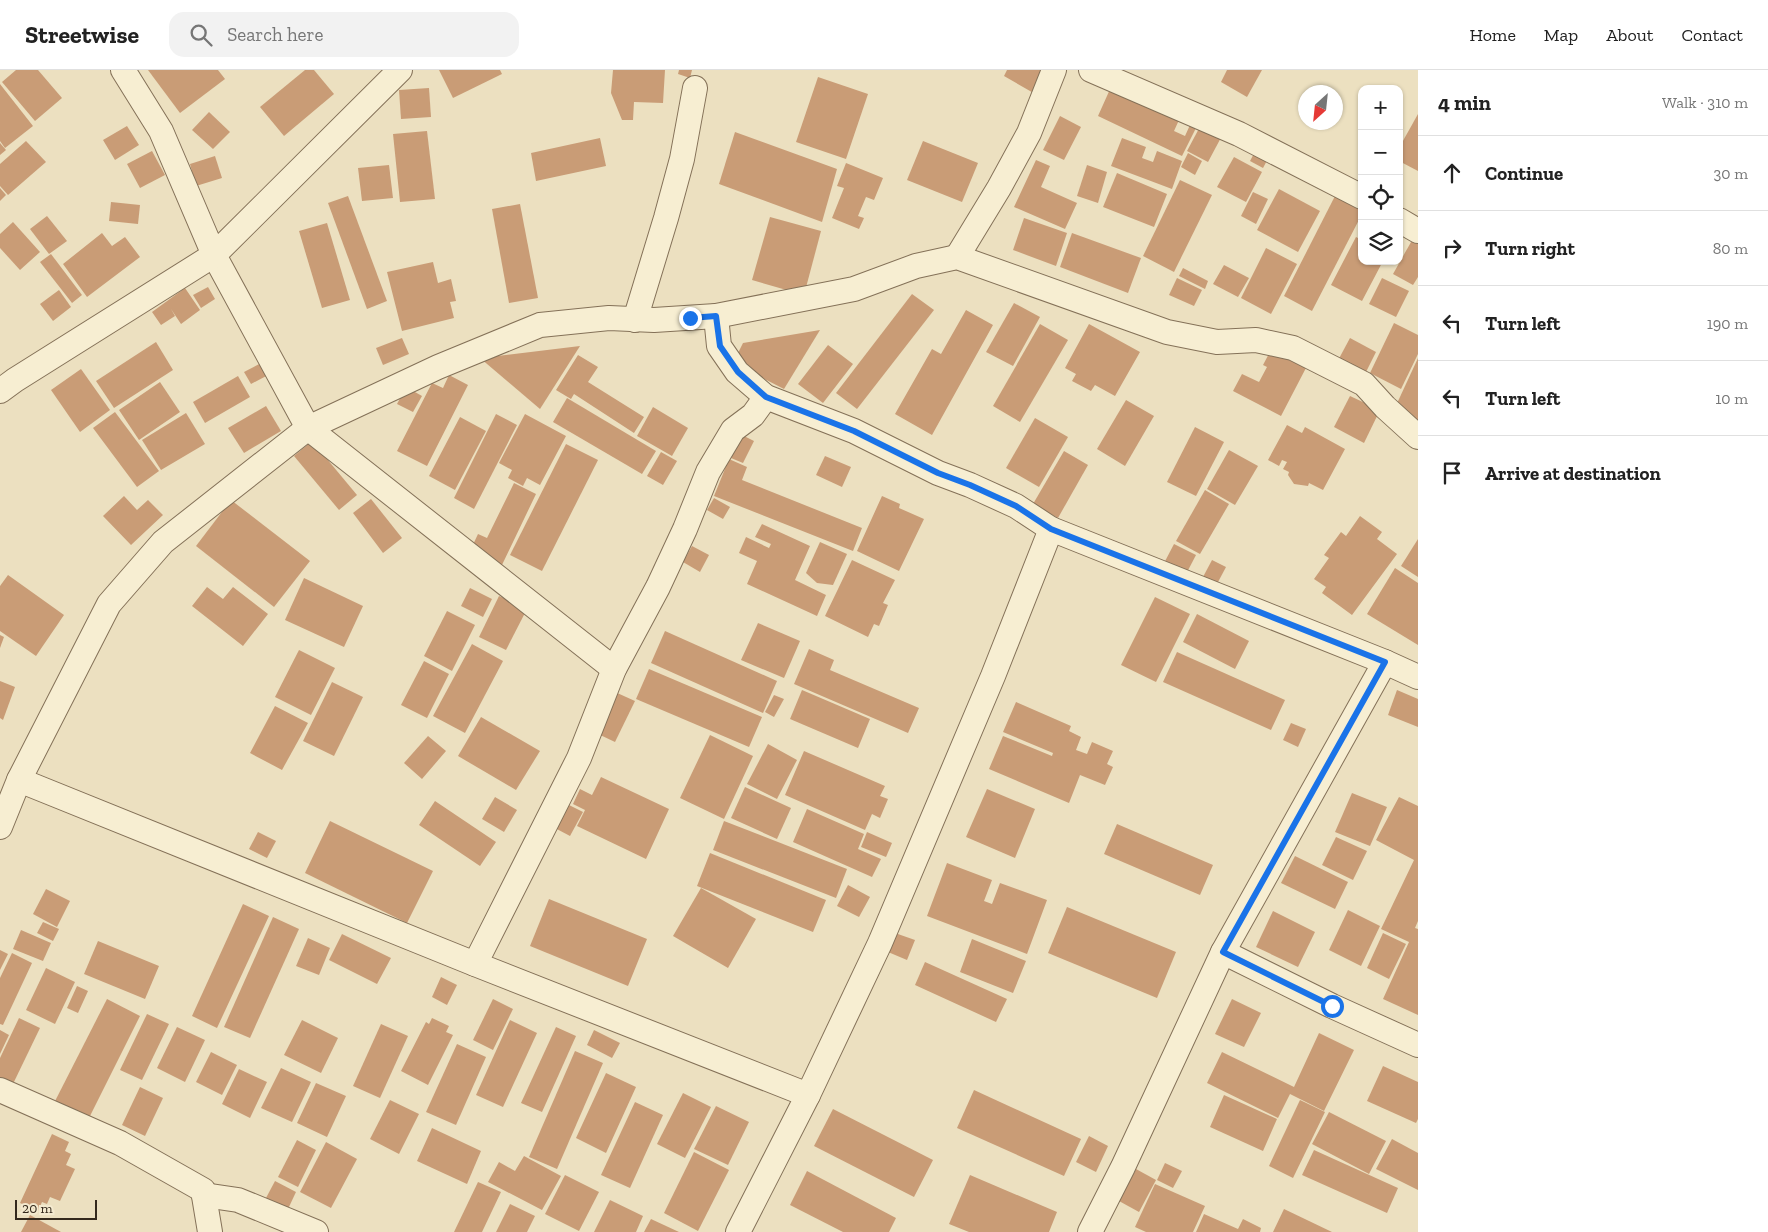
<!DOCTYPE html>
<html lang="en">
<head>
<meta charset="utf-8">
<style>
	:root { --surface:#fff; --page:#f2f2f2; --text:#222; --muted:#767676; --line:#e0e0e0 }
	body { margin:0; font-family:"Zilla Slab",serif; background:var(--page); color:var(--text) }
	.controls { position:absolute; right:15px; top:15px; display:grid; overflow:hidden; border-radius:10px; box-shadow:0 1px 4px #0004 }
	.controls button { width:45px; height:45px; display:grid; place-items:center; padding:0; border:0; border-bottom:1px solid var(--line); background:var(--surface); color:var(--text); font:25px sans-serif }
	.compass { position:absolute; left:1298px; top:15px; width:45px; height:45px; border-radius:50%; background:var(--surface); box-shadow:0 1px 4px #0004; rotate:207deg }
	.scale { position:absolute; left:15px; bottom:12px; width:82px; box-sizing:border-box; padding-left:5px; border:2px solid #34291c; border-top:0; font-size:14px; line-height:18px; white-space:nowrap; color:#34291c; -webkit-text-stroke:4px #f4eacf; paint-order:stroke }
	.stop { position:absolute; width:15px; height:15px; margin:-11px; border:4px solid #1a73e8; border-radius:50%; background:#fff }
	.stop.end { background:#1a73e8; border-color:#fff; box-shadow:0 1px 5px #0008 }
	.list { margin:0; padding:0; list-style:none }
	h2 { display:flex; justify-content:space-between; align-items:center; height:65px; margin:0; padding:0 20px; font-size:21px }
	h2 small { font-size:16px; font-weight:400; color:var(--muted) }
	.list li { display:grid; grid-template-columns:32px 1fr auto; gap:15px; align-items:center; box-sizing:border-box; height:75px; padding:0 20px; border-top:1px solid var(--line) }
	.list b { display:block; font-size:19px; white-space:nowrap }
	.list em { font-size:16px; font-style:normal; color:var(--muted) }
	.icon { flex:none; width:28px; height:28px; fill:none; stroke:currentColor; stroke-width:2; stroke-linecap:round; stroke-linejoin:round }
	.map { position:relative; flex:none; width:1418px; height:1162px; overflow:hidden }
	header { display:flex; align-items:center; gap:30px; box-sizing:border-box; height:70px; padding:0 25px; background:var(--surface); border-bottom:1px solid var(--line) }
	header strong { font-size:24px }
	nav { display:flex; gap:28px; margin-inline-start:auto; font-size:18px }
	.search { width:350px; height:45px; background:var(--page); display:flex; align-items:center; gap:12px; box-sizing:border-box; padding:0 18px; border-radius:15px; color:var(--muted); font-size:19px }
	main { display:flex }
	aside { flex:1; background:var(--surface) }
	.map>svg:first-child { display:block }
	.building { fill:#c99c76 }
	.lines { fill:none; stroke-linecap:round; stroke-linejoin:round }
	.minor-casing { stroke:#847158; stroke-width:26 }
	.minor { stroke:#f7eed2; stroke-width:24 }
	.route { stroke:#1a73e8; stroke-width:6 }
</style>
</head>
<body>
<header>
<strong>Streetwise</strong>
<div class="search"><svg class="icon" aria-label="search" viewBox="0 0 24 24"><circle cx="10" cy="10" r="6"/><path d="M15 15l6 6"/></svg>Search here</div>
<nav><a>Home</a><a>Map</a><a>About</a><a>Contact</a></nav>
</header>
<main>
<div class="map">
<svg width="1418" height="1162" viewBox="0 0 1418 1162">
	<rect width="100%" height="100%" fill="#ece0c0"/>
	<!-- building -->
	<g class="building">
		<polygon points="16,0 38,0 62,28 35,51 2,12"/>
		<polygon points="148,0 218,0 225,9 180,43"/>
		<polygon points="305,0 314,0 334,24 284,66 260,37"/>
		<polygon points="439,0 500,0 502,4 453,28"/>
		<polygon points="613,0 665,0 663,33 634,32 633,50 622,50 611,23"/>
		<polygon points="679,0 692,0 690,8 678,4"/>
		<polygon points="1007,0 1051,0 1037,25 1004,6"/>
		<polygon points="1227,0 1262,0 1247,27 1221,12"/>
		<polygon points="818,7 868,24 846,89 796,72"/>
		<polygon points="0,14 33,56 5,78 0,71"/>
		<polygon points="1111,17 1179,50 1174,61 1185,66 1190,55 1196,58 1182,86 1098,46"/>
		<polygon points="429,18 431,47 401,49 399,20"/>
		<polygon points="209,42 230,62 213,79 192,60"/>
		<polygon points="1418,44 1418,101 1399,91 1399,78"/>
		<polygon points="1060,46 1081,57 1064,90 1043,80"/>
		<polygon points="1203,51 1224,62 1208,92 1187,81"/>
		<polygon points="127,56 139,75 115,90 103,70"/>
		<polygon points="427,61 435,129 400,132 393,64"/>
		<polygon points="735,62 837,99 822,152 719,114"/>
		<polygon points="600,68 606,96 536,111 531,83"/>
		<polygon points="1122,68 1146,77 1142,88 1153,92 1157,81 1182,91 1172,119 1111,96"/>
		<polygon points="26,71 46,92 8,125 0,116 0,94"/>
		<polygon points="923,71 978,93 962,132 907,110"/>
		<polygon points="0,73 6,80 0,85"/>
		<polygon points="1257,78 1270,85 1263,98 1250,91"/>
		<polygon points="152,81 165,105 140,118 127,94"/>
		<polygon points="1188,83 1202,91 1195,105 1181,97"/>
		<polygon points="215,86 222,108 196,116 190,94"/>
		<polygon points="1234,87 1262,102 1246,132 1217,117"/>
		<polygon points="1036,90 1050,96 1041,117 1077,133 1065,159 1014,137"/>
		<polygon points="846,93 883,108 874,130 866,127 858,146 864,148 859,159 832,148 844,118 837,116"/>
		<polygon points="389,95 393,128 362,131 358,98"/>
		<polygon points="1087,95 1107,102 1098,133 1077,126"/>
		<polygon points="1117,103 1167,124 1154,157 1103,137"/>
		<polygon points="1180,110 1212,125 1174,202 1143,186"/>
		<polygon points="0,118 6,125 0,131"/>
		<polygon points="1279,119 1320,141 1298,182 1257,160"/>
		<polygon points="1253,122 1268,129 1256,154 1241,146"/>
		<polygon points="348,126 387,231 367,239 328,133"/>
		<polygon points="1335,126 1362,140 1362,144 1312,241 1284,226"/>
		<polygon points="111,132 140,135 138,154 109,151"/>
		<polygon points="520,134 538,228 509,233 492,139"/>
		<polygon points="47,146 67,171 49,184 30,159"/>
		<polygon points="770,147 821,161 804,225 752,210"/>
		<polygon points="1024,148 1067,163 1056,196 1013,180"/>
		<polygon points="13,152 40,182 20,200 0,178 0,164"/>
		<polygon points="327,153 350,230 322,238 299,161"/>
		<polygon points="102,163 112,176 125,167 140,187 87,227 63,194"/>
		<polygon points="1072,163 1141,188 1128,223 1060,197"/>
		<polygon points="1415,165 1418,167 1418,207 1413,215 1393,204"/>
		<polygon points="1356,167 1362,170 1362,191 1383,191 1362,231 1331,215"/>
		<polygon points="1266,178 1297,194 1271,244 1241,228"/>
		<polygon points="51,184 82,225 72,233 40,192"/>
		<polygon points="433,192 438,213 451,209 456,231 450,232 454,248 402,261 387,202"/>
		<polygon points="1224,195 1249,208 1238,227 1213,214"/>
		<polygon points="1183,198 1208,211 1205,219 1179,206"/>
		<polygon points="1177,208 1202,220 1194,236 1169,225"/>
		<polygon points="1382,208 1409,221 1396,247 1369,234"/>
		<polygon points="208,217 215,229 201,238 193,225"/>
		<polygon points="185,218 200,240 181,254 171,239 175,246 161,255 152,242"/>
		<polygon points="59,220 71,237 53,251 40,234"/>
		<polygon points="912,224 934,240 857,339 836,323"/>
		<polygon points="1014,233 1040,247 1013,296 986,282"/>
		<polygon points="966,240 993,255 932,365 895,344 932,279 941,284"/>
		<polygon points="1394,253 1418,265 1418,284 1401,319 1370,303"/>
		<polygon points="1040,254 1068,270 1020,352 993,336"/>
		<polygon points="1089,254 1140,282 1115,326 1095,315 1091,321 1072,311 1076,304 1065,298"/>
		<polygon points="820,260 784,319 733,293 743,273"/>
		<polygon points="402,268 409,284 383,295 376,278"/>
		<polygon points="1350,268 1376,282 1362,310 1335,296"/>
		<polygon points="156,272 173,300 114,338 96,311"/>
		<polygon points="828,275 853,294 823,333 798,314"/>
		<polygon points="580,276 540,339 480,288"/>
		<polygon points="1272,278 1307,296 1281,346 1233,321 1242,304 1259,312 1267,297 1263,295"/>
		<polygon points="578,285 598,297 588,312 644,347 634,363 574,324 571,329 556,320"/>
		<polygon points="1418,288 1418,354 1393,342"/>
		<polygon points="263,292 270,304 251,314 244,302"/>
		<polygon points="81,299 110,340 80,362 51,320"/>
		<polygon points="449,305 468,315 427,396 397,381 432,313 443,318"/>
		<polygon points="238,306 250,327 205,353 193,332"/>
		<polygon points="160,312 180,342 139,370 119,340"/>
		<polygon points="406,317 422,326 413,342 397,334"/>
		<polygon points="1350,326 1380,340 1364,373 1334,357"/>
		<polygon points="567,328 656,381 642,404 553,352"/>
		<polygon points="1126,330 1154,346 1125,396 1097,379"/>
		<polygon points="266,336 281,361 244,383 228,358"/>
		<polygon points="653,337 688,358 672,386 637,366"/>
		<polygon points="115,342 159,401 137,417 93,358"/>
		<polygon points="186,343 205,374 161,400 142,370"/>
		<polygon points="496,344 517,355 474,439 454,428"/>
		<polygon points="525,344 566,366 540,415 527,408 523,416 508,408 512,400 499,393"/>
		<polygon points="460,347 486,361 455,420 429,406"/>
		<polygon points="1035,348 1068,367 1039,417 1006,398"/>
		<polygon points="1287,355 1302,363 1305,357 1345,379 1323,420 1309,413 1308,416 1294,414 1288,405 1289,402 1283,399 1287,392 1282,390 1279,396 1268,390"/>
		<polygon points="1195,357 1224,372 1196,426 1167,412"/>
		<polygon points="742,365 754,371 743,393 731,388"/>
		<polygon points="312,371 357,425 339,440 294,386"/>
		<polygon points="566,374 598,390 542,501 510,485"/>
		<polygon points="1229,380 1258,396 1235,435 1207,419"/>
		<polygon points="1064,381 1088,395 1058,448 1033,434"/>
		<polygon points="661,382 677,391 663,415 647,406"/>
		<polygon points="825,386 851,397 842,417 816,405"/>
		<polygon points="729,389 747,397 742,410 862,458 853,481 714,426"/>
		<polygon points="514,413 536,424 501,497 470,481 478,464 487,468"/>
		<polygon points="1205,420 1229,434 1200,484 1176,471"/>
		<polygon points="124,426 137,440 148,430 163,445 131,475 103,446"/>
		<polygon points="882,426 900,434 899,438 924,449 899,501 857,481"/>
		<polygon points="714,428 730,437 723,449 707,440"/>
		<polygon points="371,429 402,468 383,483 353,443"/>
		<polygon points="231,430 310,491 274,537 196,476"/>
		<polygon points="1360,446 1382,462 1377,469 1397,484 1352,545 1322,523 1326,517 1314,509 1329,488 1324,485 1341,462 1346,466"/>
		<polygon points="762,454 810,476 795,510 826,525 817,546 747,514 757,491 739,483 746,467 769,478 771,474 755,467"/>
		<polygon points="1418,469 1418,507 1401,496"/>
		<polygon points="820,472 847,484 833,515 817,513 806,503"/>
		<polygon points="1174,474 1196,485 1184,508 1162,497"/>
		<polygon points="692,476 709,485 700,502 683,492"/>
		<polygon points="852,490 895,510 883,533 888,535 879,556 874,554 868,567 825,546"/>
		<polygon points="1212,490 1226,497 1217,514 1203,507"/>
		<polygon points="1395,498 1418,513 1418,575 1367,544"/>
		<polygon points="8,505 64,545 36,586 0,561 0,516"/>
		<polygon points="304,508 363,536 344,577 285,550"/>
		<polygon points="207,517 223,529 233,517 268,544 243,576 192,536"/>
		<polygon points="470,518 492,529 483,547 461,536"/>
		<polygon points="499,526 527,539 506,580 479,567"/>
		<polygon points="1155,527 1190,544 1156,612 1121,595"/>
		<polygon points="447,541 475,555 452,601 424,586"/>
		<polygon points="1197,544 1249,571 1235,599 1183,572"/>
		<polygon points="758,553 800,571 784,608 741,590"/>
		<polygon points="665,561 777,611 763,643 651,593"/>
		<polygon points="0,565 4,567 0,578"/>
		<polygon points="472,574 503,591 465,663 433,646"/>
		<polygon points="809,579 834,590 830,600 919,638 908,663 794,614"/>
		<polygon points="299,580 335,598 311,645 275,627"/>
		<polygon points="1177,582 1285,630 1271,660 1163,612"/>
		<polygon points="424,591 449,604 427,648 401,635"/>
		<polygon points="649,599 762,647 749,677 636,629"/>
		<polygon points="0,611 15,617 3,650 0,648"/>
		<polygon points="332,612 363,627 334,686 303,671"/>
		<polygon points="802,620 870,649 858,678 790,649"/>
		<polygon points="1397,620 1418,629 1418,657 1388,645"/>
		<polygon points="615,622 635,631 615,672 596,663"/>
		<polygon points="774,625 784,629 774,647 765,642"/>
		<polygon points="1016,632 1071,656 1069,661 1081,667 1076,680 1087,684 1092,672 1113,681 1107,694 1113,697 1105,715 1080,705 1069,733 989,699 1003,666 1052,686 1053,683 1003,662"/>
		<polygon points="275,636 308,653 282,700 250,683"/>
		<polygon points="481,647 540,681 516,720 458,686"/>
		<polygon points="1291,653 1306,659 1298,677 1283,670"/>
		<polygon points="710,665 753,686 724,749 680,728"/>
		<polygon points="428,666 446,681 422,709 404,693"/>
		<polygon points="768,674 797,690 777,729 747,714"/>
		<polygon points="804,681 885,716 880,726 888,729 880,748 872,744 865,760 785,725"/>
		<polygon points="601,707 669,739 646,789 577,756 585,740 573,734 580,719 592,725"/>
		<polygon points="745,717 791,738 777,769 731,748"/>
		<polygon points="987,719 1035,739 1015,788 966,767"/>
		<polygon points="1352,723 1387,737 1370,776 1335,762"/>
		<polygon points="495,727 517,740 504,762 482,749"/>
		<polygon points="1399,727 1418,736 1418,851 1415,858 1418,859 1418,945 1383,929 1409,872 1381,859 1414,790 1376,770"/>
		<polygon points="435,731 496,772 480,796 419,755"/>
		<polygon points="565,733 583,742 570,766 553,757"/>
		<polygon points="807,739 864,764 858,779 881,789 872,807 793,772"/>
		<polygon points="330,751 433,801 407,853 305,803"/>
		<polygon points="724,751 847,799 836,828 713,780"/>
		<polygon points="1117,754 1213,795 1200,825 1104,784"/>
		<polygon points="258,762 276,771 267,788 249,779"/>
		<polygon points="867,762 892,773 886,787 861,777"/>
		<polygon points="1336,767 1367,781 1353,810 1322,795"/>
		<polygon points="710,783 826,830 813,862 697,816"/>
		<polygon points="1295,786 1348,812 1335,839 1281,813"/>
		<polygon points="947,793 992,810 984,831 992,834 1000,813 1047,830 1027,884 927,846"/>
		<polygon points="848,815 870,827 859,847 837,836"/>
		<polygon points="701,818 756,849 728,898 673,866"/>
		<polygon points="46,819 70,831 57,857 33,844"/>
		<polygon points="549,829 647,869 628,916 530,876"/>
		<polygon points="243,834 269,846 217,958 192,946"/>
		<polygon points="1067,837 1176,882 1157,928 1048,883"/>
		<polygon points="1348,840 1380,856 1361,896 1329,880"/>
		<polygon points="1273,841 1315,862 1298,897 1256,877"/>
		<polygon points="273,847 299,859 250,968 224,957"/>
		<polygon points="43,852 59,859 53,871 37,863"/>
		<polygon points="21,860 51,873 43,891 13,879"/>
		<polygon points="895,863 915,870 907,890 888,882"/>
		<polygon points="1383,863 1406,874 1389,909 1367,898"/>
		<polygon points="342,864 391,888 377,914 329,890"/>
		<polygon points="308,868 330,878 319,905 296,896"/>
		<polygon points="972,869 1026,891 1013,923 960,902"/>
		<polygon points="98,871 159,896 145,929 84,904"/>
		<polygon points="0,880 8,884 0,900"/>
		<polygon points="12,883 32,893 3,955 0,954 0,908"/>
		<polygon points="925,892 1007,929 996,952 915,915"/>
		<polygon points="46,898 75,912 55,954 26,940"/>
		<polygon points="441,907 457,915 447,935 432,927"/>
		<polygon points="77,916 88,921 78,943 67,938"/>
		<polygon points="107,929 140,946 86,1054 52,1037"/>
		<polygon points="493,929 513,939 493,980 473,970"/>
		<polygon points="1232,929 1261,943 1244,977 1215,964"/>
		<polygon points="147,944 169,954 142,1010 120,1000"/>
		<polygon points="19,948 40,958 12,1016 0,1010 0,988"/>
		<polygon points="432,948 449,956 446,962 453,965 428,1015 401,1001 426,952 429,954"/>
		<polygon points="302,950 338,968 321,1003 284,985"/>
		<polygon points="510,950 537,963 503,1037 476,1025"/>
		<polygon points="381,954 408,966 380,1028 353,1016"/>
		<polygon points="177,957 205,970 185,1012 157,998"/>
		<polygon points="556,957 576,966 542,1042 521,1033"/>
		<polygon points="0,960 9,965 0,984"/>
		<polygon points="594,960 620,973 612,988 587,975"/>
		<polygon points="1319,963 1354,980 1324,1041 1290,1024 1278,1048 1207,1013 1222,982 1294,1017"/>
		<polygon points="457,974 486,987 456,1055 426,1042"/>
		<polygon points="575,981 603,993 557,1099 529,1087"/>
		<polygon points="211,982 237,995 222,1025 196,1012"/>
		<polygon points="1383,996 1418,1012 1418,1049 1416,1053 1367,1031"/>
		<polygon points="281,998 311,1012 292,1052 261,1038"/>
		<polygon points="239,999 267,1012 250,1048 222,1034"/>
		<polygon points="606,1003 636,1017 606,1083 576,1068"/>
		<polygon points="316,1013 346,1026 327,1067 297,1053"/>
		<polygon points="140,1017 163,1028 145,1066 122,1055"/>
		<polygon points="974,1020 1081,1069 1064,1106 957,1058"/>
		<polygon points="683,1023 711,1037 685,1088 657,1074"/>
		<polygon points="1224,1025 1277,1049 1263,1081 1210,1057"/>
		<polygon points="390,1030 419,1044 399,1084 370,1069"/>
		<polygon points="1300,1030 1325,1042 1293,1108 1269,1096"/>
		<polygon points="635,1032 663,1045 630,1118 601,1105"/>
		<polygon points="716,1036 749,1052 728,1095 694,1079"/>
		<polygon points="833,1039 933,1090 914,1127 814,1076"/>
		<polygon points="1329,1042 1386,1071 1369,1104 1312,1074"/>
		<polygon points="432,1058 481,1081 467,1114 417,1091"/>
		<polygon points="52,1064 69,1072 65,1081 71,1084 66,1095 75,1099 60,1131 50,1127 47,1134 42,1132 38,1141 20,1133"/>
		<polygon points="1089,1066 1108,1076 1096,1102 1076,1092"/>
		<polygon points="1392,1069 1418,1083 1418,1120 1376,1099"/>
		<polygon points="297,1070 316,1080 298,1117 278,1107"/>
		<polygon points="326,1072 357,1089 331,1138 300,1122"/>
		<polygon points="1314,1080 1398,1118 1387,1143 1302,1105"/>
		<polygon points="694,1082 729,1100 698,1161 664,1143"/>
		<polygon points="524,1086 561,1106 542,1140 488,1112 499,1092 515,1101"/>
		<polygon points="1165,1093 1182,1101 1173,1118 1157,1110"/>
		<polygon points="1136,1099 1156,1110 1139,1142 1119,1131"/>
		<polygon points="807,1101 896,1148 889,1162 843,1162 790,1135"/>
		<polygon points="565,1105 599,1122 579,1161 545,1144"/>
		<polygon points="970,1105 1057,1142 1049,1162 969,1162 949,1154"/>
		<polygon points="275,1111 296,1122 288,1139 266,1128"/>
		<polygon points="478,1112 501,1122 482,1162 454,1162"/>
		<polygon points="1155,1114 1205,1136 1193,1162 1146,1162 1135,1157"/>
		<polygon points="610,1130 643,1146 636,1162 594,1162"/>
		<polygon points="510,1134 535,1146 527,1162 496,1162"/>
		<polygon points="1284,1139 1332,1162 1273,1162"/>
		<polygon points="1204,1144 1238,1159 1243,1149 1261,1158 1260,1162 1196,1162"/>
		<polygon points="30,1145 61,1162 21,1162"/>
		<polygon points="651,1149 679,1162 644,1162"/>
	</g>
	<g class="lines">
		<defs>
			<g id="minor">
				<polyline points="123,0 161,61 214,185 308,358 614,599"/>
				<polyline points="1091,0 1239,64 1362,127"/>
				<polyline points="1399,150 1418,161"/>
				<polyline points="957,187 999,118 1029,63 1054,0"/>
				<polyline points="716,246 719,276 737,302 766,327 854,361 938,403 970,415 1016,436 1051,459 1385,592 1418,607"/>
				<polyline points="635,250 666,148 682,89 695,18"/>
				<polyline points="0,321 15,310 214,185 400,0"/>
				<polyline points="19,710 475,894 808,1025"/>
				<polyline points="0,757 19,710 109,534 163,472 308,358 438,297 540,255 609,248 654,250 716,246 854,219 916,196 957,187 1167,262 1217,272 1256,270 1293,278 1364,314 1385,337 1418,367"/>
				<polyline points="1223,882 1332,936 1418,975"/>
				<polyline points="475,894 579,688 614,599 658,517 685,459 708,402 733,360 753,345 766,327"/>
				<polyline points="0,1020 120,1073 203,1120 210,1162"/>
				<polyline points="204,1125 238,1130 316,1162"/>
				<polyline points="738,1162 808,1025 880,873 993,606 1051,459"/>
				<polyline points="1090,1162 1123,1097 1223,882 1385,592"/>
			</g>
		</defs>
		<!-- minor casing -->
		<use href="#minor" class="minor-casing"/>
		<!-- minor -->
		<use href="#minor" class="minor"/>
	</g>
	<g class="lines">
		<!-- route -->
		<polyline class="route" points="690,248 716,246 720,276 738,302 766,327 854,361 938,403 970,415 1016,436 1051,459 1385,592 1223,882 1332,936"/>
	</g>
</svg>
<div class="controls">
<button>+</button>
<button>−</button>
<button><svg class="icon" aria-label="locate" viewBox="0 0 24 24"><circle cx="12" cy="12" r="6"/><path d="M12 2v4M12 18v4M2 12h4M18 12h4"/></svg></button>
<button><svg class="icon" aria-label="layers" viewBox="0 0 24 24"><path d="M12 4l9 5-9 5-9-5zM3 14l9 5 9-5"/></svg></button>
</div>
<svg class="compass" viewBox="-18 -18 36 36"><path d="M0-13l5 13h-10z" fill="#e53935"/><path d="M0 13l5-13h-10z" fill="#767676"/></svg>
<div class="scale">20 m</div>
<div class="stop" style="left:1332px;top:936px"></div>
<div class="stop end" style="left:690px;top:248px"></div>
</div>
<aside>
<h2>4 min<small>Walk · 310 m</small></h2>
<ul class="list">
<li><svg class="icon" aria-label="ahead" viewBox="0 0 24 24"><path d="M12 20V5M6 11l6-6 6 6"/></svg><div><b>Continue</b></div><em>30 m</em></li>
<li><svg class="icon" aria-label="right" viewBox="0 0 24 24"><path d="M7 20v-9h11M14 6l5 5-5 5"/></svg><div><b>Turn right</b></div><em>80 m</em></li>
<li><svg class="icon" aria-label="left" viewBox="0 0 24 24"><path d="M17 20v-9H6M10 6l-5 5 5 5"/></svg><div><b>Turn left</b></div><em>190 m</em></li>
<li><svg class="icon" aria-label="left" viewBox="0 0 24 24"><path d="M17 20v-9H6M10 6l-5 5 5 5"/></svg><div><b>Turn left</b></div><em>10 m</em></li>
<li><svg class="icon" aria-label="arrive" viewBox="0 0 24 24"><path d="M6 21V4h12l-3 4 3 4H6"/></svg><div><b>Arrive at destination</b></div></li>
</ul>
</aside>
</main>
</body>
</html>
